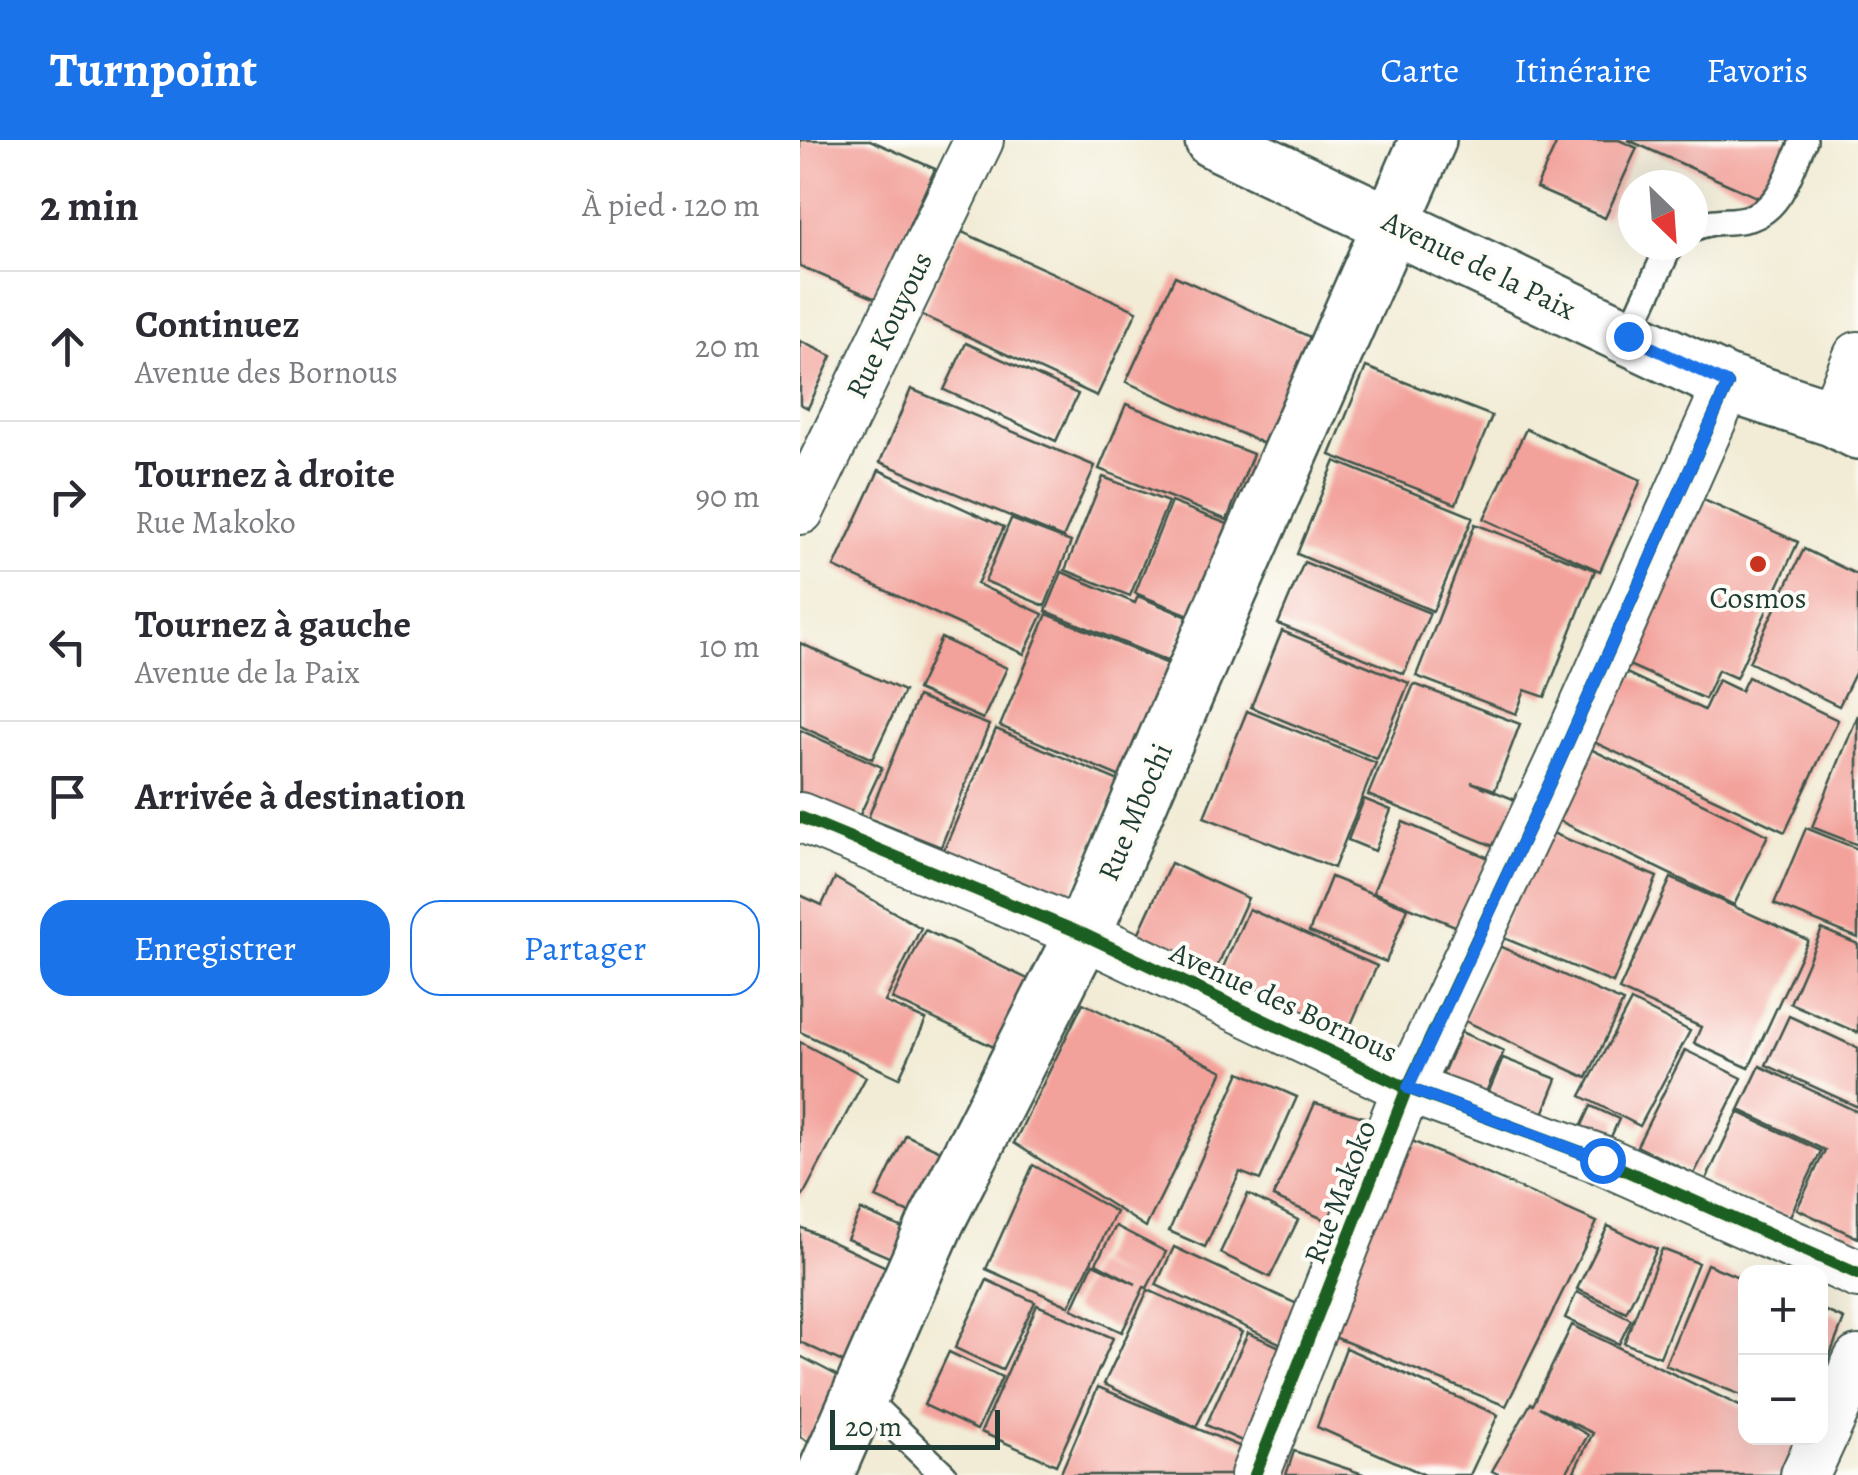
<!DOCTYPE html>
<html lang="fr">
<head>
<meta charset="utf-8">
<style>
	:root { --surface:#fff; --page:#f7f7f7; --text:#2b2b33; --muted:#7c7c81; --line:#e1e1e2; --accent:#1a73e8 }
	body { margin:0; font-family:Alegreya,serif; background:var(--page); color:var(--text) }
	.controls { position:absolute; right:30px; bottom:30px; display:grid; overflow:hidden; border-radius:20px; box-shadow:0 10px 40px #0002 }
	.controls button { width:90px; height:90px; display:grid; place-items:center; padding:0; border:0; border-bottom:2px solid var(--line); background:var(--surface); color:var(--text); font:50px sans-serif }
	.compass { position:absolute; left:818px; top:30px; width:90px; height:90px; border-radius:50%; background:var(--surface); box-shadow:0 10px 40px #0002; rotate:155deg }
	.scale { position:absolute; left:30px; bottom:25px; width:170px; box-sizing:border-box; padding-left:10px; border:5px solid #1f3d34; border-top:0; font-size:28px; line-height:35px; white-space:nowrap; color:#1f3d34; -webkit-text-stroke:8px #fdfcf7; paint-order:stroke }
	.stop { position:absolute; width:30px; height:30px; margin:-22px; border:8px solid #1a73e8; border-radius:50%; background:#fff }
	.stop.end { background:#1a73e8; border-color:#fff; box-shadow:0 2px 10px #0008 }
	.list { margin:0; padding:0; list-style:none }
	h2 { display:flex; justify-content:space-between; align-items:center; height:130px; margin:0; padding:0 40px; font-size:42px }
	h2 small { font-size:32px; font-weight:400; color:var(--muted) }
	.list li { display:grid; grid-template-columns:65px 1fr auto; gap:30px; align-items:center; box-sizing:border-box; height:150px; padding:0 40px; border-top:2px solid var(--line) }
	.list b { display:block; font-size:38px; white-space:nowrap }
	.list p { margin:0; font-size:32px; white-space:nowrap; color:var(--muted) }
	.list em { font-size:32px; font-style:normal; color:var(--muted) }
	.actions { display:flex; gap:20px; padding:30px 40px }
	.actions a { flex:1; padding:22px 0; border:2px solid var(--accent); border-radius:30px; text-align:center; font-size:35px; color:var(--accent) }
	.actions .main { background:var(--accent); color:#fff }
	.icon { flex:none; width:55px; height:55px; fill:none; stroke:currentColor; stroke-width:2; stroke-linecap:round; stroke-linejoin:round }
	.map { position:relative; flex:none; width:1058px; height:1335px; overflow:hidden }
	header { display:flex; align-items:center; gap:60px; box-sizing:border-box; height:140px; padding:0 50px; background:var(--accent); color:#fff }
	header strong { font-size:48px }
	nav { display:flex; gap:55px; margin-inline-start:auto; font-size:35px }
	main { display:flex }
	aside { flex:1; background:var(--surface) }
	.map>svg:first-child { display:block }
	.building { fill:#f3a29b }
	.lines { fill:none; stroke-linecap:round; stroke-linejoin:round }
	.service-casing { stroke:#3f574c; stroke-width:30 }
	.minor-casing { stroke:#3f574c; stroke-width:52 }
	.secondary-casing { stroke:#3f574c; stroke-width:60 }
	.service { stroke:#fff; stroke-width:25 }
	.minor { stroke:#fff; stroke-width:48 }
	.secondary { stroke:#fff; stroke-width:55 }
	.cycleway-casing { stroke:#fdfcf7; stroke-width:19 }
	.cycleway { stroke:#1b5e20; stroke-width:12 }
	.route { stroke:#1a73e8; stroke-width:12 }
	.poi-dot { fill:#c8321e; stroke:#fdfcf7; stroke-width:4 }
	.labels { text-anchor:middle; stroke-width:8; stroke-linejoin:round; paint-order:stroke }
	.street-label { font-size:30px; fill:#1f3d34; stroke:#fdfcf7 }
	.poi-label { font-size:30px; fill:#1f3d34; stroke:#fdfcf7 }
</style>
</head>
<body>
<header>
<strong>Turnpoint</strong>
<nav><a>Carte</a><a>Itinéraire</a><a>Favoris</a></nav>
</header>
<main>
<aside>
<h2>2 min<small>À pied · 120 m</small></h2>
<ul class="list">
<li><svg class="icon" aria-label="ahead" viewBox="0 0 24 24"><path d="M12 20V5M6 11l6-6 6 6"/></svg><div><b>Continuez</b><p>Avenue des Bornous</p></div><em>20 m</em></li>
<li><svg class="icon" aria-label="right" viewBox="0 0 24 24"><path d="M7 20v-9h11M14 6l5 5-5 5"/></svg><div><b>Tournez à droite</b><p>Rue Makoko</p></div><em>90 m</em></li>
<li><svg class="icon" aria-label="left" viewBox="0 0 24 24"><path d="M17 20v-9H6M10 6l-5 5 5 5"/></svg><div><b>Tournez à gauche</b><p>Avenue de la Paix</p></div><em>10 m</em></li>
<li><svg class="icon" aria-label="arrive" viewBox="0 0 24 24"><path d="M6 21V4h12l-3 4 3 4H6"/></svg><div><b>Arrivée à destination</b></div></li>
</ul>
<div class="actions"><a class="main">Enregistrer</a><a>Partager</a></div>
</aside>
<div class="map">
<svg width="1058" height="1335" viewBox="0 0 1058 1335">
	<rect width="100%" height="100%" fill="#fdfcf7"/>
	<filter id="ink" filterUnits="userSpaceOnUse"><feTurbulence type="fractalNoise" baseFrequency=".01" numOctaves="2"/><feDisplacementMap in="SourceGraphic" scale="20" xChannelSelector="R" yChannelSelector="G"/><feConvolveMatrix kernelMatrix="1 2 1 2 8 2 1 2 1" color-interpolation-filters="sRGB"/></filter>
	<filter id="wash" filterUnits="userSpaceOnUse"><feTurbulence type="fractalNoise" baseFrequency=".0048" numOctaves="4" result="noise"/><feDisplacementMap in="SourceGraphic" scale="40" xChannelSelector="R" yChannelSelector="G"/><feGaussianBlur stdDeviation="2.25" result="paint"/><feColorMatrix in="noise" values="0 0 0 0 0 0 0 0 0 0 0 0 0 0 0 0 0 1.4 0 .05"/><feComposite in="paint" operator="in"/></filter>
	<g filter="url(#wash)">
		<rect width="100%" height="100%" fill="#f2ecd6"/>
		<g id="blocks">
			<!-- building -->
			<g class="building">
				<polygon points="0,0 70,0 135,29 76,159 0,126"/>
				<polygon points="758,0 819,0 837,8 805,78 736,48"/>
				<polygon points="828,0 995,0 968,62"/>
				<polygon points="160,91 337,171 297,256 121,175"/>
				<polygon points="375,136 519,201 471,307 326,242"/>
				<polygon points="0,201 32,216 8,268 0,264"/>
				<polygon points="166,203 278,254 256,301 144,250"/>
				<polygon points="566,227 692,276 656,364 530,315"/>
				<polygon points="111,249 295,326 263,398 80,322"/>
				<polygon points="326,264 453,314 427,380 299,329"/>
				<polygon points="726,289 841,340 800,431 684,379"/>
				<polygon points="535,321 673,377 633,471 497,414"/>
				<polygon points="79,330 204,387 177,444 243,474 224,514 34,427"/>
				<polygon points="303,337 368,362 330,456 265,430"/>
				<polygon points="888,353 998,402 936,538 918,530 905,559 813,518"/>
				<polygon points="371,362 430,385 394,477 335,453"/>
				<polygon points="211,379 271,402 245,466 185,441"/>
				<polygon points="675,384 795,430 745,557 725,550 716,574 616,536"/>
				<polygon points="1004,409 1058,435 1058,527 1039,566 949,522"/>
				<polygon points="504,422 630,473 604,534 478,484"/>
				<polygon points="262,432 335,463 338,456 388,477 370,522 246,471"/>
				<polygon points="247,474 371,525 323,638 200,586"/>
				<polygon points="482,491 609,543 577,619 451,567"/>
				<polygon points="141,498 207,528 183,579 117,550"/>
				<polygon points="0,503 104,551 72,619 0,586"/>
				<polygon points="816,528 904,570 918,540 941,551 948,537 1038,580 985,692 783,597"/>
				<polygon points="614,544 720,584 695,650 671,642 718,661 698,708 568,655"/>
				<polygon points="117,557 189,585 141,707 68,678"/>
				<polygon points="447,571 576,623 534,728 404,677"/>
				<polygon points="1058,575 1058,705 1012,687"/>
				<polygon points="196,589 319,641 263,771 140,719"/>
				<polygon points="0,590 82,627 57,681 0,655"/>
				<polygon points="778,603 968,695 934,765 743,673"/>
				<polygon points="564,659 591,670 575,711 548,700"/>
				<polygon points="603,682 689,718 660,788 573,752"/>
				<polygon points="1006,688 1058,709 1058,798 974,764"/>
				<polygon points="743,689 857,737 813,843 699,796"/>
				<polygon points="371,723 448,758 407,849 329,814"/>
				<polygon points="531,737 608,768 586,822 509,792"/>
				<polygon points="35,738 121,788 85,862 126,880 99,938 0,892 0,755 22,765"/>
				<polygon points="871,738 1008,800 949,928 894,903 901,887 819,850"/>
				<polygon points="449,769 577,826 540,909 412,852"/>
				<polygon points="1022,789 1058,804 1058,893 990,863"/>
				<polygon points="125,790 230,840 196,908 92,859"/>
				<polygon points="697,805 823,862 787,938 663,880"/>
				<polygon points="831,861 890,891 840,986 781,956"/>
				<polygon points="283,863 423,931 346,1087 214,1003"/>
				<polygon points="989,876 1058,908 1058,967 966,925"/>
				<polygon points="661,892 704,911 683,959 640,940"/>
				<polygon points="0,902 66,937 0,1061"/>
				<polygon points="885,910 942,938 894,1034 837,1006"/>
				<polygon points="703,918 757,939 741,979 687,956"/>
				<polygon points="960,926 1058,972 1058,1098 997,1069 1025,1010 939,970"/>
				<polygon points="440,932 497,957 460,1040 440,1032 405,1107 369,1091"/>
				<polygon points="515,963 588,984 544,1088 473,1057"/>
				<polygon points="791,966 819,979 807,1006 778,994"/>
				<polygon points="938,972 1021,1011 989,1078 906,1040"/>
				<polygon points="106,995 147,1014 118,1077 76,1058"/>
				<polygon points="605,998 797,1082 706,1266 524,1193"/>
				<polygon points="233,1025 316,1072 269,1166 186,1129"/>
				<polygon points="448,1054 498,1080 470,1137 420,1113"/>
				<polygon points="61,1070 112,1092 98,1121 47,1099"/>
				<polygon points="316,1086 366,1112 347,1148 344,1147 322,1192 272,1169 293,1124 336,1144 296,1123"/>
				<polygon points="808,1086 857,1109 826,1172 777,1149"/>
				<polygon points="0,1087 95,1131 51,1226 0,1202"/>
				<polygon points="374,1107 508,1169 490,1208 356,1145"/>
				<polygon points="862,1109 898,1123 860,1217 824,1203"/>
				<polygon points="907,1124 946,1140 946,1257 865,1225"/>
				<polygon points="187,1140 235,1162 202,1230 155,1208"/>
				<polygon points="348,1150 442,1192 396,1287 304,1244"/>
				<polygon points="777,1152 831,1179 819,1204 765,1178"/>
				<polygon points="237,1165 313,1198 256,1325 181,1292"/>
				<polygon points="1021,1169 1044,1179 1021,1238"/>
				<polygon points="772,1185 946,1269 946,1298 1001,1298 983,1335 783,1335 774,1331 793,1293 739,1267 788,1295 765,1335 700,1335 692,1331 731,1263 733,1265"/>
				<polygon points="448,1193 494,1213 453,1306 406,1285"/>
				<polygon points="546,1208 698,1275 670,1335 625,1335 517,1287"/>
				<polygon points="149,1212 202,1237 177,1290 124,1265"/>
				<polygon points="0,1216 42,1238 8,1301 0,1297"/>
				<polygon points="298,1247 453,1312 443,1335 260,1335"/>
				<polygon points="494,1311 563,1334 563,1335 486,1335"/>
			</g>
		</g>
	</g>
	<g filter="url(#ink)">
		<use href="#blocks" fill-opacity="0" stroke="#3f574c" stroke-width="2.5"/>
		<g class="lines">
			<defs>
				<g id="service">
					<path d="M893 88C916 78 929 84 949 78 982 69 991 27 1004 0"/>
					<polyline points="828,196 870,105"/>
					<polyline points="61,1255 144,1335"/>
				</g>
				<g id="minor">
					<polyline points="1032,278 1058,216"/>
					<polyline points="0,370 179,0"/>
					<polyline points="0,677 283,794 607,948 802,1020 1058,1134"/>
					<polyline points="455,1335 607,948 758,625 928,244"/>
					<polyline points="1005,1335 1058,1220"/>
				</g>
				<g id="secondary">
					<polyline points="413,0 928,244 1032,278 1058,291"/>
					<polyline points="25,1335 137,1080 283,794 426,459 628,0"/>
				</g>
			</defs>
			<!-- service casing -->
			<use href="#service" class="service-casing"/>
			<!-- minor casing -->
			<use href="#minor" class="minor-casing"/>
			<!-- secondary casing -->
			<use href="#secondary" class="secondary-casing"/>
			<!-- service -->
			<use href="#service" class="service"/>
			<!-- minor -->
			<use href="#minor" class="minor"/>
			<!-- secondary -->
			<use href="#secondary" class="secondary"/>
			<defs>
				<g id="cycleway">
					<polyline points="0,677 283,794 607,948 802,1020 1058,1134"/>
					<polyline points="455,1335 607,948 758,625 928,244"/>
				</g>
			</defs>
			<!-- cycleway casing -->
			<use href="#cycleway" class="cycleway-casing"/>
			<!-- cycleway -->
			<use href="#cycleway" class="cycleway"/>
		</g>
	</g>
	<g class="lines" filter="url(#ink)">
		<!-- route -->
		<polyline class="route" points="802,1020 608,948 758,625 928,244 828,196"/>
	</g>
	<!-- markers -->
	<circle class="poi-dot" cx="958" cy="424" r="10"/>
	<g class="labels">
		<!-- street labels -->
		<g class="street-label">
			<text transform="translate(679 125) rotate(26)" y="10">Avenue de la Paix</text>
			<text transform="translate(89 185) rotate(-64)" y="10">Rue Kouyous</text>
			<text transform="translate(335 672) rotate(-67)" y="10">Rue Mbochi</text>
			<text transform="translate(484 862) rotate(25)" y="10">Avenue des Bornous</text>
			<text transform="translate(540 1052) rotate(-69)" y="10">Rue Makoko</text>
		</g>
		<!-- poi labels -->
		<g class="poi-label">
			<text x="958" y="468">Cosmos</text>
		</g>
	</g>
</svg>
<div class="controls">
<button>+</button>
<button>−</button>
</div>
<svg class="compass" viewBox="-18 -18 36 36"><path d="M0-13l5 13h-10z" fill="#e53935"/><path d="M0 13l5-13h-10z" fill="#7c7c81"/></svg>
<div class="scale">20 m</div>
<div class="stop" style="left:802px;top:1020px"></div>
<div class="stop end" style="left:828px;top:196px"></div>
</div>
</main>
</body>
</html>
